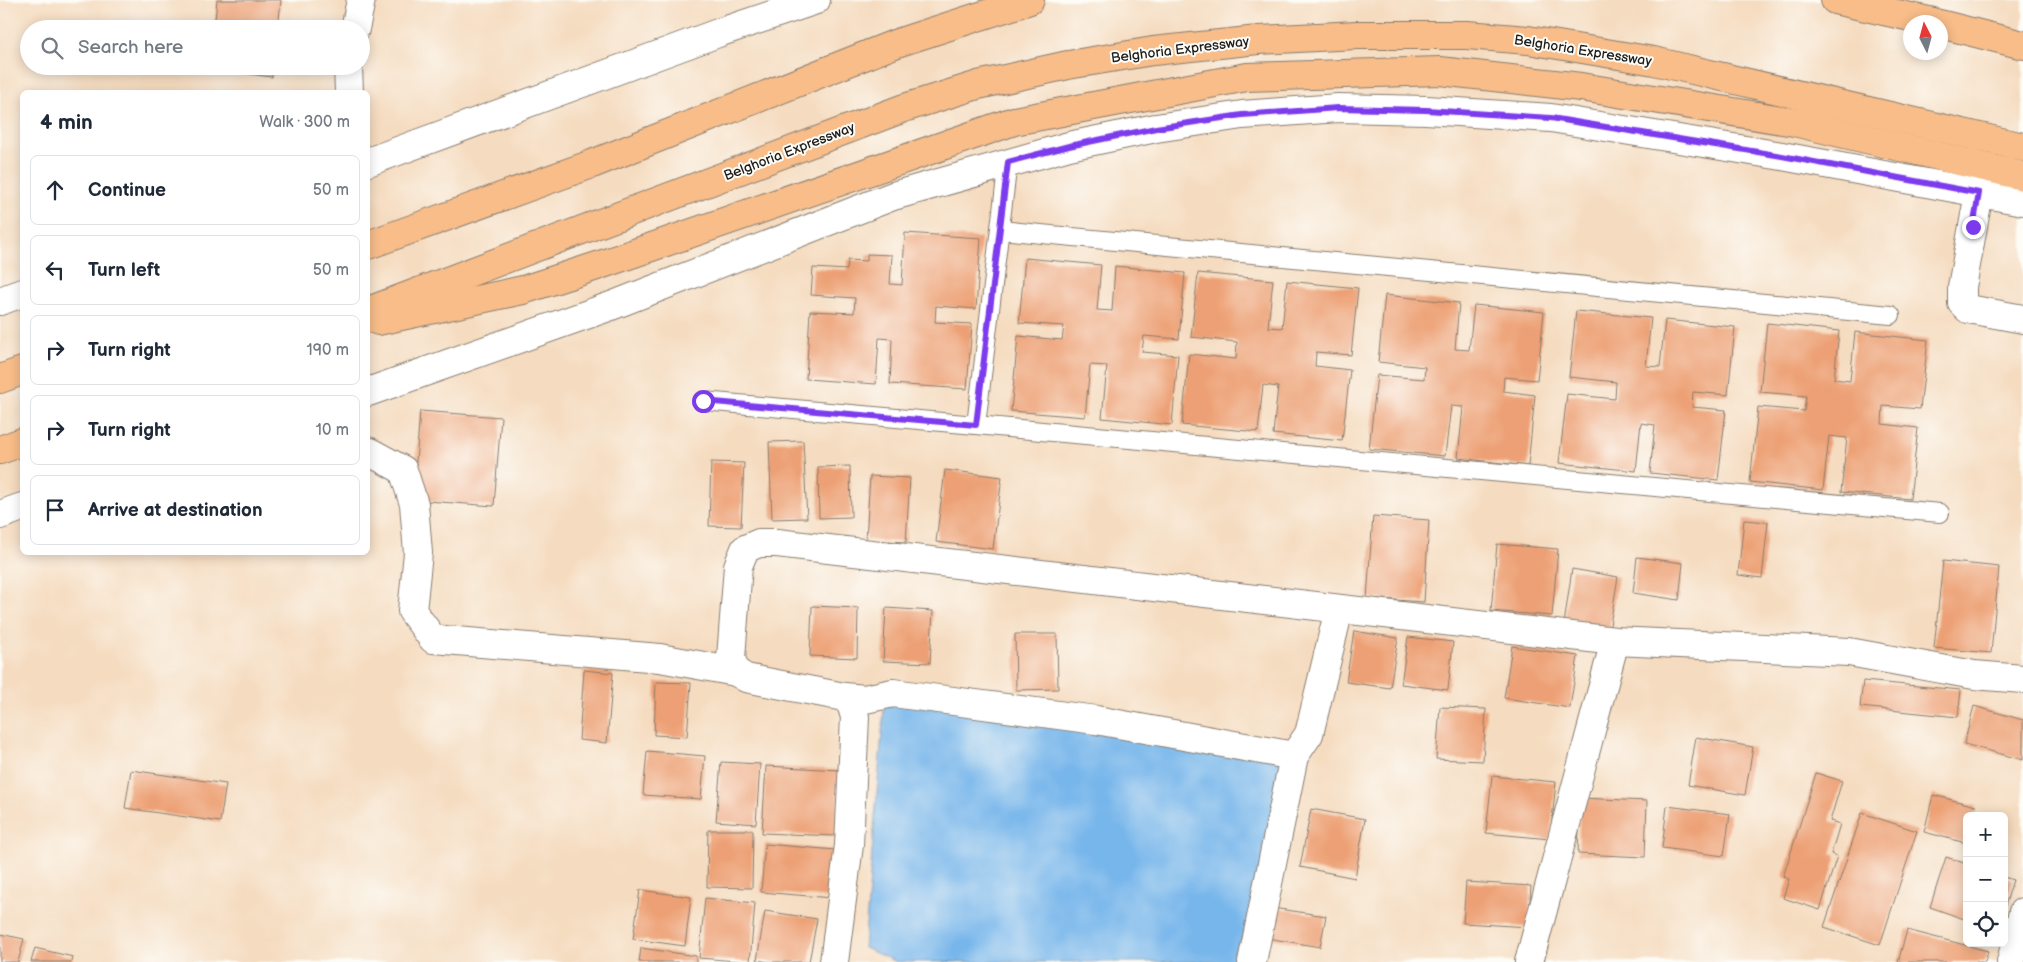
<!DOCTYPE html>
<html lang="en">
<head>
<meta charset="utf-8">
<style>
	:root { --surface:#fff; --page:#f2f2f3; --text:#1f2937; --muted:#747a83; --line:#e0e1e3 }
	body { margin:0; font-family:"Balsamiq Sans",sans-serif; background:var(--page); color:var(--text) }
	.controls { position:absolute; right:15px; bottom:15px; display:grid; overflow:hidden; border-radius:8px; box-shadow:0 2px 12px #0003 }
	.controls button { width:45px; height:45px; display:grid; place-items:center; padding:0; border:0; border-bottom:1px solid var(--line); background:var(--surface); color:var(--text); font:25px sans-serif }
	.compass { position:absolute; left:1903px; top:15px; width:45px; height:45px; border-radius:50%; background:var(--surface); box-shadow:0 2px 12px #0003; rotate:354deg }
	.stop { position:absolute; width:15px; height:15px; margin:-11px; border:4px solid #7c3aed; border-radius:50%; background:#fff }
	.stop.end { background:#7c3aed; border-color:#fff; box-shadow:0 1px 5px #0008 }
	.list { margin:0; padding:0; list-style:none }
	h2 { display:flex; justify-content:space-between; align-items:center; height:65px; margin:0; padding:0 20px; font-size:21px }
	h2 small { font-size:16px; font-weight:400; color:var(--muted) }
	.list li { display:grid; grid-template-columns:32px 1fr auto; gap:15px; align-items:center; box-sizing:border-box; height:70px; margin:0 10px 10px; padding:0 10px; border:1px solid var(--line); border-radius:8px }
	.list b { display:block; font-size:19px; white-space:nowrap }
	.list em { font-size:16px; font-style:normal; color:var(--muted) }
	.icon { flex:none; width:28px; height:28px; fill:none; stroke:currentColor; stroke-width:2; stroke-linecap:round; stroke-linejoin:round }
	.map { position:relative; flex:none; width:2023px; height:962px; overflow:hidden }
	.search { position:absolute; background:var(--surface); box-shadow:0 2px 12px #0003; left:20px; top:20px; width:350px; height:55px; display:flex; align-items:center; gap:12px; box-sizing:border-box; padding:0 18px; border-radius:28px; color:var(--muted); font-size:19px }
	.panel { position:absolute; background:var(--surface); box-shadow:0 2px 12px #0003; left:20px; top:90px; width:350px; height:465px; border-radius:8px }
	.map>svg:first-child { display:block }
	.water { fill:#77b6eb; stroke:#4a6984 }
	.building { fill:#eda074 }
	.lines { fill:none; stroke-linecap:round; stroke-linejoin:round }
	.service-casing { stroke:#887c6e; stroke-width:20 }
	.minor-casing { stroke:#887c6e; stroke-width:30 }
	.tertiary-casing { stroke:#887c6e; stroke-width:30 }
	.trunk-casing { stroke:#887c6e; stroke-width:30 }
	.service { stroke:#fff; stroke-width:18 }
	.minor { stroke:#fff; stroke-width:28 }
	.tertiary { stroke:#fff; stroke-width:28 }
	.trunk { stroke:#f8bd89; stroke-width:28 }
	.route { stroke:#7c3aed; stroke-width:6 }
	.labels { text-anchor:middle; stroke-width:4; stroke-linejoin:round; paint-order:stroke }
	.street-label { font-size:14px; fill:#1c1c1c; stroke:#fdfcf7 }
</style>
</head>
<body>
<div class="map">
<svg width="2023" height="962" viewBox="0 0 2023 962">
	<rect width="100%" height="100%" fill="#fdfcf7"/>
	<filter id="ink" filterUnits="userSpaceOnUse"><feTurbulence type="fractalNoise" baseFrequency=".02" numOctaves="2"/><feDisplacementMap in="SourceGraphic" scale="10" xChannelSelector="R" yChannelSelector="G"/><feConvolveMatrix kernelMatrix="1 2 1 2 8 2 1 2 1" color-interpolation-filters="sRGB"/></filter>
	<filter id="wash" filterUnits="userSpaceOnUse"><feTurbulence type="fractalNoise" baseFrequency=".0096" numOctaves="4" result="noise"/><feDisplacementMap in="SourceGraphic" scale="20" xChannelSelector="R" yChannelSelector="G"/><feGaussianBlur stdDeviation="1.12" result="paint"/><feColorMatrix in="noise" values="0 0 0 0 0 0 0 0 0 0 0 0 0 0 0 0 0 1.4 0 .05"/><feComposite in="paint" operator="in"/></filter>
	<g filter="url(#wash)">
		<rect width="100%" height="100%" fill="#f5dbbf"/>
		<!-- water -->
		<polygon class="water" points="885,697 1287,750 1242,962 897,962 864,948"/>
		<g id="blocks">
			<!-- building -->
			<g class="building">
				<polygon points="217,0 281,0 278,29 214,29"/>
				<polygon points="210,66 273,66 272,77 209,69"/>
				<polygon points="905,233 981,238 976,309 936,306 935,322 972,324 967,389 890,384 892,339 879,338 876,384 806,379 810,311 854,313 855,298 811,295 813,268 847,270 848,260 867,261 867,254 892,255 890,284 902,285"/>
				<polygon points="1025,258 1101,265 1097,310 1112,311 1115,266 1185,273 1179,339 1144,336 1142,352 1178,355 1172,425 1102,418 1107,366 1090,365 1085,417 1011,411 1018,336 1062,340 1064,326 1019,323"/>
				<polygon points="1198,273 1273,280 1268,327 1282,328 1287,281 1358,288 1351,355 1316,352 1315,366 1350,370 1342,441 1273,434 1278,387 1263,385 1258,432 1182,425 1189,354 1236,359 1237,342 1191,337"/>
				<polygon points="1385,295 1459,303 1455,349 1469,350 1474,305 1544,312 1537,380 1504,377 1503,391 1535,395 1528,466 1458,458 1463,407 1451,406 1445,456 1369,449 1377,375 1424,379 1425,367 1378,362"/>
				<polygon points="1576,311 1651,318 1646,366 1660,367 1665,320 1735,327 1728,395 1693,392 1692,407 1726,410 1718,480 1650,473 1655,425 1641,423 1636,471 1559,463 1567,394 1615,399 1616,382 1569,377"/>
				<polygon points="1767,323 1839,331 1834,379 1850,381 1855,332 1928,340 1920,409 1883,406 1882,424 1918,428 1910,499 1841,492 1847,438 1829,436 1823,490 1750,482 1758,407 1804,411 1806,396 1760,392"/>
				<polygon points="420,411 501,417 494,506 413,500"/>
				<polygon points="803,441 807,518 772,519 769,442"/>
				<polygon points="711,462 744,463 741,527 709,526"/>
				<polygon points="850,466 851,517 819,518 818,467"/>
				<polygon points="945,470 1002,477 993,549 936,542"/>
				<polygon points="870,476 910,478 906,542 866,540"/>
				<polygon points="1373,516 1429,520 1424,602 1367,598"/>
				<polygon points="1744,520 1768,522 1762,578 1738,575"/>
				<polygon points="1497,544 1558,549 1552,616 1491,611"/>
				<polygon points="1637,557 1683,563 1679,600 1633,593"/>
				<polygon points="1943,561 1999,567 1991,653 1934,648"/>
				<polygon points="1572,569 1618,577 1609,631 1564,624"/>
				<polygon points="812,606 858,608 857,658 810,656"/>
				<polygon points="886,608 933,611 930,663 883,661"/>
				<polygon points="1354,631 1398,638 1390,688 1346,682"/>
				<polygon points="1015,634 1057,634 1058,689 1016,690"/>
				<polygon points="1408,637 1453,642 1448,690 1401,684"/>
				<polygon points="1512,646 1578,656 1570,708 1504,698"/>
				<polygon points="584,670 613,673 607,743 579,740"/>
				<polygon points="1863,681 1961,690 1958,717 1860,707"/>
				<polygon points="656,682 691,683 687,737 654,735"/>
				<polygon points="1974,706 2023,720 2023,760 1964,744"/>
				<polygon points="1440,707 1486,709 1483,761 1436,759"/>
				<polygon points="1696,737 1753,747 1745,795 1688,785"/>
				<polygon points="647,751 705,756 701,799 643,795"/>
				<polygon points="721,762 760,764 756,824 716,821"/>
				<polygon points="766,766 840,770 836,836 762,833"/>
				<polygon points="131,770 226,784 220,822 125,808"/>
				<polygon points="1816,773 1842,781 1830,821 1840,824 1831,854 1837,856 1820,910 1783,898 1789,879 1783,877"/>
				<polygon points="1492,776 1556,782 1550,839 1486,833"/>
				<polygon points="1933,795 1976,806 1973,816 1967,816 1966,843 1924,832"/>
				<polygon points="1580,798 1647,801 1645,857 1578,854"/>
				<polygon points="1667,806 1730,814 1724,856 1662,848"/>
				<polygon points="1311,809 1365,819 1355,878 1300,867"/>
				<polygon points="1862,813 1917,831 1880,945 1824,927"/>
				<polygon points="708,830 753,830 752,888 707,887"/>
				<polygon points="765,844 836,850 832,898 761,892"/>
				<polygon points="1946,857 1967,864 1967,920 1930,907"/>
				<polygon points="2004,877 2013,880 2005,906 2004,906"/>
				<polygon points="1466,882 1531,886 1528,927 1463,923"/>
				<polygon points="640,890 691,897 685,946 633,939"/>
				<polygon points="705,898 755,903 750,962 699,958"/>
				<polygon points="1266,907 1326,916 1320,947 1261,937"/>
				<polygon points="765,911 817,919 809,962 769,962 757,960"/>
				<polygon points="1907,930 1988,951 1985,962 1898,962"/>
				<polygon points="0,934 24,939 18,962 0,962"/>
				<polygon points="35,948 73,957 72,962 31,962"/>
				<polygon points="641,948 696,956 696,962 639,962"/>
			</g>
		</g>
	</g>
	<g filter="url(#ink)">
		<use href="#blocks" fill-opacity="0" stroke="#887c6e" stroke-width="1"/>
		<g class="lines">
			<defs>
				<g id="service">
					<polyline points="1008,162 976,425 1940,513"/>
					<polyline points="1000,230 1891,315"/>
					<polyline points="703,401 976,425"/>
				</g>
				<g id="minor">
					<polyline points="355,29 361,0"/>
					<polyline points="348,66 349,92"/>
					<polyline points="1979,193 1962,287 1962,303 1968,309 2023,319"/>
					<polyline points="368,451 403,470 414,504 418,553 412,611 433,639 660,658 736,672"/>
					<polyline points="844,697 865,699 893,693 1096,720 1294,756"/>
					<polyline points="834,962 849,845 855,717 851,704 844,697 746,678 736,672 731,658 738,566 745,549 759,543 777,543 1615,641 1849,652 1974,675 2023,679"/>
					<polyline points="1252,962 1294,756 1309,734 1339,609"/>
					<polyline points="1529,962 1615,641"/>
					<polyline points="2011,962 2023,912"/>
				</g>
				<g id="tertiary">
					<polyline points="368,162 718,33 816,0"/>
					<polyline points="0,301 22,293"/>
					<polyline points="368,392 611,306 893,196 1069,146 1156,128 1242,115 1338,108 1426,110 1551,118 1782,156 2023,201"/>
					<polyline points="0,515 22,507"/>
				</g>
				<g id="trunk">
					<polyline points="1835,0 1933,22"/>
					<polyline points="1940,24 2023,45"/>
					<polyline points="368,245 592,164 897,43 1030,0"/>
					<polyline points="368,311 904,108 978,85 1068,65 1153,51 1258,40 1357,35 1467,35 1528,40 1654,61 2023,147"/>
					<polyline points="378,321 523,290 597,266 1014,121 1247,77 1440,71 1581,87 1794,122 2023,176"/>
					<polyline points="0,379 22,371"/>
					<polyline points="0,450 22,442"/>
				</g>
			</defs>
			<!-- service casing -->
			<use href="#service" class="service-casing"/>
			<!-- minor casing -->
			<use href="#minor" class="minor-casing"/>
			<!-- tertiary casing -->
			<use href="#tertiary" class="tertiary-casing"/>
			<!-- trunk casing -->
			<use href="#trunk" class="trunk-casing"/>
			<!-- service -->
			<use href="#service" class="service"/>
			<!-- minor -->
			<use href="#minor" class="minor"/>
			<!-- tertiary -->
			<use href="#tertiary" class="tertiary"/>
			<!-- trunk -->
			<use href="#trunk" class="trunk"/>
		</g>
	</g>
	<g class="lines" filter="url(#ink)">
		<!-- route -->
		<polyline class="route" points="703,401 976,425 1008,162 1069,146 1156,128 1242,115 1338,108 1426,110 1551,118 1782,156 1979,193 1973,227"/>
	</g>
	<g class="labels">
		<!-- street labels -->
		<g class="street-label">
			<text transform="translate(1180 49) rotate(-7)" y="5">Belghoria Expressway</text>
			<text transform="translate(1583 50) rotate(9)" y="5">Belghoria Expressway</text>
			<text transform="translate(789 151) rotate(-21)" y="5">Belghoria Expressway</text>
		</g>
	</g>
</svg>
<div class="controls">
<button>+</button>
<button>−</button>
<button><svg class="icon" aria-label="locate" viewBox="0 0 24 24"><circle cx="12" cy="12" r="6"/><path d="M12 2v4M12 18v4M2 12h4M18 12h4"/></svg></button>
</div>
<svg class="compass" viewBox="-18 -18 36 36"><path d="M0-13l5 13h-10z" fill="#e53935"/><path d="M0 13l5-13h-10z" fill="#747a83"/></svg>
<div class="stop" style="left:703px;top:401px"></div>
<div class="stop end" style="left:1973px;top:227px"></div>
<div class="search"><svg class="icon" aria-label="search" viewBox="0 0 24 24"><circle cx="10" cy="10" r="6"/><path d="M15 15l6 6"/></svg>Search here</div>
<section class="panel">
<h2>4 min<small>Walk · 300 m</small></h2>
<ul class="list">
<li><svg class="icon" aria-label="ahead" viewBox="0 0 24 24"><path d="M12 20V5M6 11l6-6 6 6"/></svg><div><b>Continue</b></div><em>50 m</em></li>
<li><svg class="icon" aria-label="left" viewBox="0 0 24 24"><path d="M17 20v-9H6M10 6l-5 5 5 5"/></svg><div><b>Turn left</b></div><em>50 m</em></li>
<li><svg class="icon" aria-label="right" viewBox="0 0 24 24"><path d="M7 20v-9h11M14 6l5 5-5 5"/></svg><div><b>Turn right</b></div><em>190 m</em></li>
<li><svg class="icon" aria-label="right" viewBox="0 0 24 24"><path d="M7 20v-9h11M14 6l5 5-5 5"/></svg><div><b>Turn right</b></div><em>10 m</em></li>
<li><svg class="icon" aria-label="arrive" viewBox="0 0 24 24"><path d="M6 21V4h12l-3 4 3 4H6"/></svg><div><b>Arrive at destination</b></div></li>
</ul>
</section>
</div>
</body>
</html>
